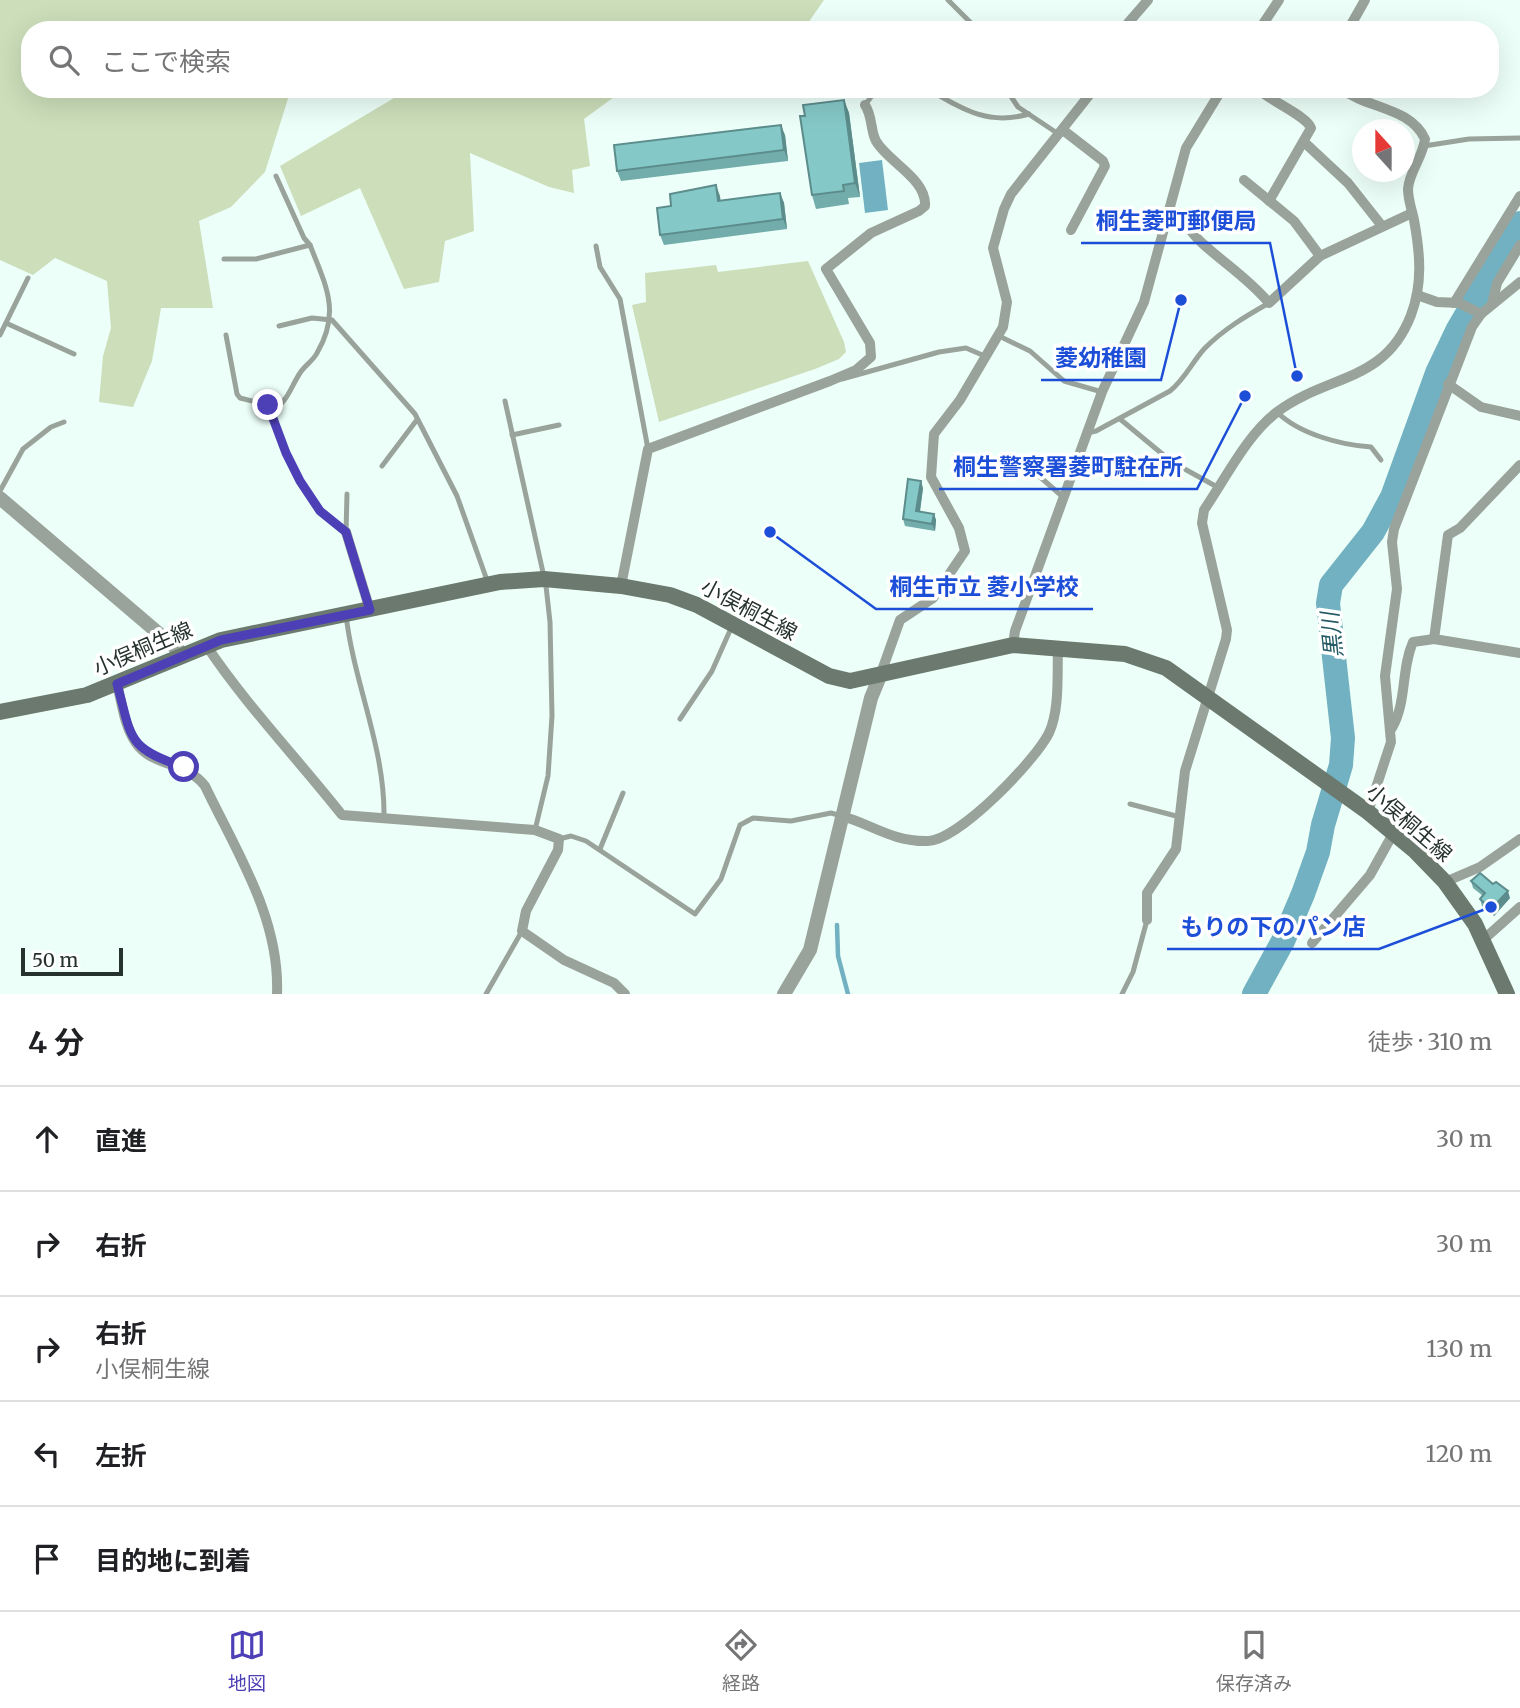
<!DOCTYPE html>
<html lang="ja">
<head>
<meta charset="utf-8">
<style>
	:root { --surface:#fff; --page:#f6f6f6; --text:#202124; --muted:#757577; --line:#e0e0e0; --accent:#4d3fb6 }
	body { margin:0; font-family:Merriweather,"Noto Sans JP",serif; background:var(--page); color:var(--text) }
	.compass { position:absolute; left:1352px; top:119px; width:63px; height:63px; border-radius:50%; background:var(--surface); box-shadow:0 7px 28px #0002; rotate:339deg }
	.scale { position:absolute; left:21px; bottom:18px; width:102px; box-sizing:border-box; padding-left:7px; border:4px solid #26322e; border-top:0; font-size:19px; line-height:24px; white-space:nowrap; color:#26322e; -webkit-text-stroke:5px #fff; paint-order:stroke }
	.stop { position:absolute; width:21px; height:21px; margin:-16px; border:5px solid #4d3fb6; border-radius:50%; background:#fff }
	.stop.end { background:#4d3fb6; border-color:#fff; box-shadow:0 2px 7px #0008 }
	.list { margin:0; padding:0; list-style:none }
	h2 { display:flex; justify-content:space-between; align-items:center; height:91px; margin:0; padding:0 28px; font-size:30px }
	h2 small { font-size:23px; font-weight:400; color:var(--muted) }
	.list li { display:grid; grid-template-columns:46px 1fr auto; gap:21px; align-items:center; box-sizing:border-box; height:105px; padding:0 28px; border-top:2px solid var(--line) }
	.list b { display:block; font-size:26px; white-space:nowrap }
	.list p { margin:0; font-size:23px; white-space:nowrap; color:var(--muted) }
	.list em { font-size:23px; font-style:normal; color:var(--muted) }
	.icon { flex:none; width:38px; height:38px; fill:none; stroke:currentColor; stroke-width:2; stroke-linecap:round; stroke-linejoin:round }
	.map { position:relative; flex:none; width:1520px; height:994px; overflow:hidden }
	.search { position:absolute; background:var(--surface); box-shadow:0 7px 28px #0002; left:21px; right:21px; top:21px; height:77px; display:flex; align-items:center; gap:18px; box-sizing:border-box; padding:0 24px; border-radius:28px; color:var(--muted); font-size:26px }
	.sheet { height:616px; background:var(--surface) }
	nav { display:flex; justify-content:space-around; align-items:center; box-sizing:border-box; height:98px; border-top:2px solid var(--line); background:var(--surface); font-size:19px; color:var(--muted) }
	nav a { display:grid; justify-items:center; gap:4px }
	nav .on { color:var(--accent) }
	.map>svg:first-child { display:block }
	.green { fill:#ccdeba }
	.water { fill:#72b1c1 }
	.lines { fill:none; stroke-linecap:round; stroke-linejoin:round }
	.stream { stroke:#72b1c1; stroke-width:4.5 }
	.river { stroke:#72b1c1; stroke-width:24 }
	.service { stroke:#99a39b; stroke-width:5 }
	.minor { stroke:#99a39b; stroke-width:10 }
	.tertiary { stroke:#99a39b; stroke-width:14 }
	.secondary { stroke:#6b796e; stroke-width:16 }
	.wall { fill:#72acab }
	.shaded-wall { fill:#5c8c8b }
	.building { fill:#84c8c7; stroke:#5c8c8b; stroke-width:2 }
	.route { stroke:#4d3fb6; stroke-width:9 }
	.labels { text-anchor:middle; stroke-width:7; stroke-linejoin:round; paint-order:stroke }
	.street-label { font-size:21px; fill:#26322e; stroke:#fff }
	.water-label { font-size:23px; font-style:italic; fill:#255a66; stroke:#fff }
	.leader { fill:none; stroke:#1d4ed8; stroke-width:2.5 }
	.callout-dot { fill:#1d4ed8; stroke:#fff; stroke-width:2.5 }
	.callout-label { font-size:23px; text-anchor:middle; font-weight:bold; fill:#1d4ed8; stroke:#fff; stroke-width:7; stroke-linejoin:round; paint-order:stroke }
</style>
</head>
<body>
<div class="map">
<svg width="1520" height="994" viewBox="0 0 1520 994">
	<rect width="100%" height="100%" fill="#ecfff8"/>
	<!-- green -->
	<g class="green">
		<polygon points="0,0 824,0 803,30 30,30 30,89 291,89 265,172 231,207 199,221 213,308 161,308 152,361 133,407 99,402 103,356 111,328 107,281 55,258 33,275 0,260"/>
		<polygon points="388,89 625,89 584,119 590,166 572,170 574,193 549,187 470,153 474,231 445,241 439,282 404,289 360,188 301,216 280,166 394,98"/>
		<polygon points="808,261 844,342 846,352 839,359 815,369 659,422 632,305 646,302 645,273 716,265 718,272"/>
	</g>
	<!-- water -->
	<polygon class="water" points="882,160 888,210 865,213 859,163"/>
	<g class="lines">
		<!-- stream -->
		<polyline class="stream" points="837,925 838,956 848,994"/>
		<!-- river -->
		<polyline class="river" points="1254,994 1283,941 1303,894 1318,852 1323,825 1341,765 1343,738 1328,603 1331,585 1373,532 1392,497 1437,373 1458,329 1520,223"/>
		<!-- service -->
		<g class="service">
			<polyline points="948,0 978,30"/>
			<path d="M928 89C962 109 988 126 1029 114"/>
			<polyline points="1006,89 1018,107 1060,135"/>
			<polyline points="865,105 877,89"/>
			<polyline points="1424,146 1469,139 1520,138"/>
			<polyline points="596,246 600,267 620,299 648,449"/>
			<polyline points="224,259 256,259 310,245"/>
			<polyline points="6,323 74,354"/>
			<polyline points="279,326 312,318 332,320 415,414 457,496 488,583"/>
			<polyline points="0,335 28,278"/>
			<path d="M226 335 237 394 240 398 268 405C286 450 302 507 346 532"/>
			<polyline points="999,336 1030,351 1064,381 1102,392"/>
			<polyline points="842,379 939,352 966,348 987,357"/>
			<polyline points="505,401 546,586 550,622 552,716 548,776 535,830"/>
			<path d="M270 411C288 403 290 388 300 373 305 365 313 361 317 353 341 312 326 286 310 245L304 238 276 176"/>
			<path d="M1277 412C1299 434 1341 445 1371 447L1381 460"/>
			<polyline points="1120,419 1172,462 1219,488"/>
			<path d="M1087 433 1096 431 1170 391C1185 379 1192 362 1205 348 1224 329 1246 316 1269 303"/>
			<polyline points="512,435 559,425"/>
			<polyline points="1024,463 1063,497"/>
			<polyline points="382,466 416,421"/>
			<polyline points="0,491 23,449 51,427 64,422"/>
			<polyline points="346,532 347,494"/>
			<path d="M346 615C354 684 385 747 384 817"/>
			<polyline points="680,719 712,671 732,626"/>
			<polyline points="1130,804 1180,817"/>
			<polyline points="559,839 571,836 586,841 695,914 721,879 740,825 753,818 791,821 831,813 842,816"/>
			<polyline points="600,849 623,793"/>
			<polyline points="486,994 522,931"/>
			<polyline points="1122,994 1133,972 1147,920"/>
		</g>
		<!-- minor -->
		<g class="minor">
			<polyline points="1122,30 1148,0"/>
			<polyline points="1259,30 1279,0"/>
			<polyline points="1348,30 1365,0"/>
			<path d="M1258 89C1272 102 1307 116 1311 128L1269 201"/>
			<polyline points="1063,130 1103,161 1105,166 1071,230"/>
			<polyline points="1304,142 1348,183 1382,226"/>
			<polyline points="1244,180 1294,221 1320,256"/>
			<path d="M1169 214C1192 225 1187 230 1202 243 1225 264 1249 279 1269 303L1320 256 1412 213"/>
			<polyline points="1417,295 1437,302 1459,303 1481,314"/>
			<polyline points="1454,303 1520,196"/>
			<polyline points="1492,304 1497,283 1520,245"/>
			<polyline points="1448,384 1481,407 1520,416"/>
			<polyline points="346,532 370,610"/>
			<path d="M621 586 648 449 830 381 856 370 871 357 870 343 826 269 871 233 919 211 925 206C927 179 888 162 876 141 870 130 873 117 865 105"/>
			<polyline points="1434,639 1448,535 1460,528 1520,465"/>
			<path d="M206 645C246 705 297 758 342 815L535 830 559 839 558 850 526 911 522 931 564 960 614 983 625 994"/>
			<polyline points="1013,645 1015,631 1102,392 1144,302 1186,148 1222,89"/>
			<polyline points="880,676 900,620 933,598 965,551 959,528 931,477 934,434 960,400 1003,327 1007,302 993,248 1004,209 1011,194 1094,89"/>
			<path d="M117 684C122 703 124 726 136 743 152 767 186 761 205 786 237 853 280 918 277 994"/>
			<path d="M1392 728C1407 702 1401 669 1413 642L1434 639 1520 653"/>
			<polyline points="1368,812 1391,742 1385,676 1397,589 1392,542 1394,529 1472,327 1481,314 1520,282"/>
			<path d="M842 816C873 825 893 842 928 841 959 840 1035 761 1049 733 1060 709 1057 674 1058 648"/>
			<polyline points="1445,882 1480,867 1520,839"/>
			<path d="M1147 920V893L1176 849 1185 771 1226 639 1227 630 1202 523 1204 510C1226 478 1246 436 1277 412 1328 374 1385 383 1411 315 1423 283 1420 253 1414 220 1412 210 1408 200 1408 189 1409 172 1423 157 1425 139 1410 107 1368 109 1342 89"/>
			<polyline points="1483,940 1520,907"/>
			<polyline points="1312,943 1370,875 1394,832"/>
		</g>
		<!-- tertiary -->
		<g class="tertiary">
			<polyline points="0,498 184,655"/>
			<polyline points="784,994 810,950 871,698 880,676"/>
		</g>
		<!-- secondary -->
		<polyline class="secondary" points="0,712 87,695 221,640 500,582 544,579 621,586 670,595 697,605 829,676 850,681 1013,645 1125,654 1166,668 1368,812 1414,850 1445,882 1475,924 1507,994"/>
	</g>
	<!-- wall -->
	<g class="wall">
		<polygon points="844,100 849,113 860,197 848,198 849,204 816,209 812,195"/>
		<polygon points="785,135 788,161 621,181 617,171"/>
		<polygon points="780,193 784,203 787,229 664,245 660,235 671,206 720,196 720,201"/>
		<polygon points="923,488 920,512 934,514 936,520 935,531 905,526 903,519"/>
		<polygon points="1471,881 1510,898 1494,916 1482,906 1480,899 1483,896 1473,888"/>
	</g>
	<!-- shaded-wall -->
	<g class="shaded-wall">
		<polygon points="844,100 849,113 860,197 855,183"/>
		<polygon points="781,125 785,135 788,161 784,150"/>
		<polygon points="716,185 720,196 722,211 718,201"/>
		<polygon points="780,193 784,203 787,229 783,219"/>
		<polygon points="921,481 923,488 919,517 916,511"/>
		<polygon points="934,514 936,520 935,531 932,524"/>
		<polygon points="1508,891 1510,898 1494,916 1491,909"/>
	</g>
	<!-- building -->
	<g class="building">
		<polygon points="844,100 855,183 843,185 844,191 812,195 800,116 805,116 803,105"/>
		<polygon points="781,125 784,150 617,171 614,145"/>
		<polygon points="716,185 718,201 780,193 783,219 660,235 657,208 671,206 670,194"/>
		<polygon points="908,479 921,481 916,511 934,514 932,524 903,519"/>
		<polygon points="1480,873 1493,884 1496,882 1508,891 1491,909 1480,899 1485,893 1471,881"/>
	</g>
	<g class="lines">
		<!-- route -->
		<path class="route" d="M184 767C126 748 132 738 117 684L221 640 370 610 346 532 320 511 300 481 286 453 268 405"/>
	</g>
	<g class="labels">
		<!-- street labels -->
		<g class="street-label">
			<text transform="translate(749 610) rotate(28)" y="7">小俣桐生線</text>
			<text transform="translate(143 649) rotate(-23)" y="7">小俣桐生線</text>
			<text transform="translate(1409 823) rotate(41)" y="7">小俣桐生線</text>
		</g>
		<!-- water labels -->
		<g class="water-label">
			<text transform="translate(1332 635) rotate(-96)" y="8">黒川</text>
		</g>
	</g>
	<!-- callouts -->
	<path class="leader" d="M1297 376L1270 243H1081M1181 300L1161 380H1041M1245 396L1197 489H939M770 532L876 609H1093M1491 907L1379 949H1167"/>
	<g class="callout-dot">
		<circle cx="1297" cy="376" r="7"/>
		<circle cx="1181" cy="300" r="7"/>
		<circle cx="1245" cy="396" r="7"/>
		<circle cx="770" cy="532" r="7"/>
		<circle cx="1491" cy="907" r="7"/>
	</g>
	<g class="callout-label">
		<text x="1176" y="229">桐生菱町郵便局</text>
		<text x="1101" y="366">菱幼稚園</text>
		<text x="1068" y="475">桐生警察署菱町駐在所</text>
		<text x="984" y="595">桐生市立 菱小学校</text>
		<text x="1273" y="935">もりの下のパン店</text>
	</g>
</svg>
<svg class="compass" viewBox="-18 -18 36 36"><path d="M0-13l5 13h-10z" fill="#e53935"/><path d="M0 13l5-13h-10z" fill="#757577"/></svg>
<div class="scale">50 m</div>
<div class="stop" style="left:184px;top:767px"></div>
<div class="stop end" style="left:268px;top:405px"></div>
<div class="search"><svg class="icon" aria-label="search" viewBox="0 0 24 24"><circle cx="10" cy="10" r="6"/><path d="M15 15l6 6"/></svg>ここで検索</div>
</div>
<section class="sheet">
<h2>4 分<small>徒歩 · 310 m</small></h2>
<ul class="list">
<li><svg class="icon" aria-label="ahead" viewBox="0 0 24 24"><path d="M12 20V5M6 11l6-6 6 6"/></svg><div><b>直進</b></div><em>30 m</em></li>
<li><svg class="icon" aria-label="right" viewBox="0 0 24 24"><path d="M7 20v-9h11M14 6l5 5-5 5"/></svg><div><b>右折</b></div><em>30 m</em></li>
<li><svg class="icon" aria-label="right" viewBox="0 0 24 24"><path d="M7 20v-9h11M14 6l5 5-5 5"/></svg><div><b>右折</b><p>小俣桐生線</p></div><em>130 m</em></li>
<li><svg class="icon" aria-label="left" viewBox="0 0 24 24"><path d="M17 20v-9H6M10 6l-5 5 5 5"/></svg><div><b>左折</b></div><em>120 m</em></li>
<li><svg class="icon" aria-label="arrive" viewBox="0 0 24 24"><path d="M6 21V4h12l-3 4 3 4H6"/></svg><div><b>目的地に到着</b></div></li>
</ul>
</section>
<nav>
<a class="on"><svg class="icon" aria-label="map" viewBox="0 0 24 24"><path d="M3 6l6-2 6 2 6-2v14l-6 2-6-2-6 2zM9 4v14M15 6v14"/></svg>地図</a>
<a><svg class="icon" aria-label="directions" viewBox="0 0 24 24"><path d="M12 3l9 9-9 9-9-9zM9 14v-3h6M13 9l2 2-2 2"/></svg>経路</a>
<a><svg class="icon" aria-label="saved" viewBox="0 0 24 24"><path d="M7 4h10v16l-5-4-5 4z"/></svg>保存済み</a>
</nav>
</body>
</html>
